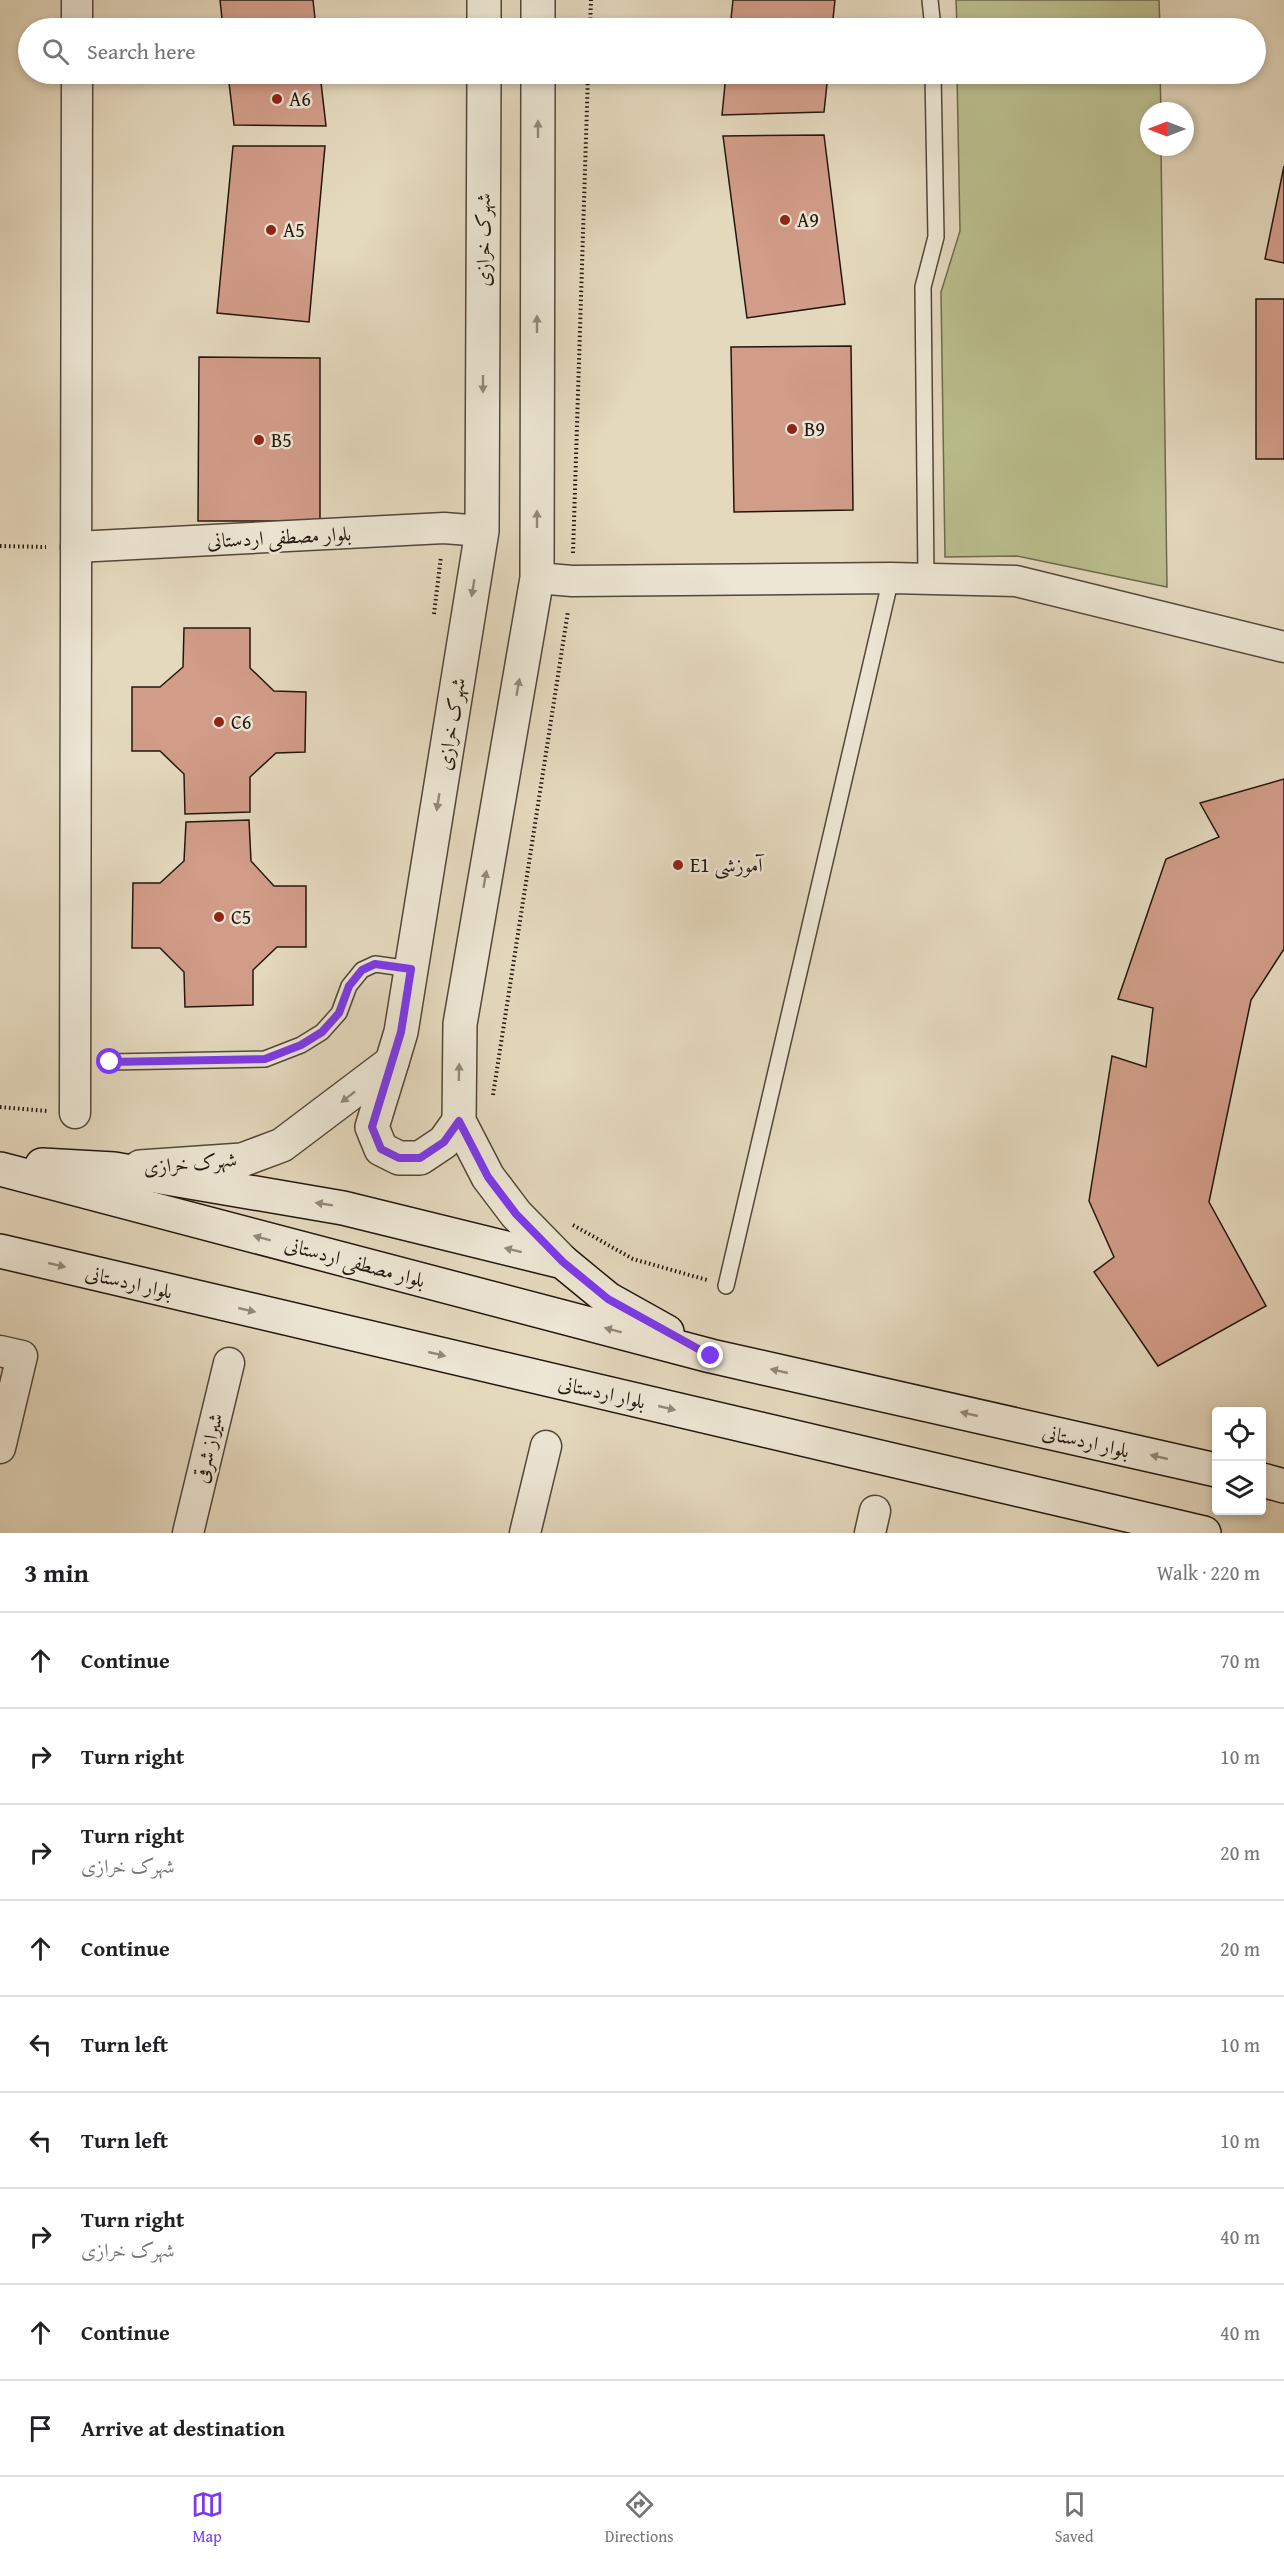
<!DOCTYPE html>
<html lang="en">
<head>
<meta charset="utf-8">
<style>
	:root { --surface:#fff; --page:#f2f2f2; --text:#202124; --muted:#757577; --line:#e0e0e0; --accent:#7c3aed }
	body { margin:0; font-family:"Gentium Book Plus",Amiri,serif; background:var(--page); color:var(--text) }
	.controls { position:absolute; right:18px; bottom:18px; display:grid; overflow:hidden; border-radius:6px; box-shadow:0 3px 9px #0003 }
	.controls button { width:54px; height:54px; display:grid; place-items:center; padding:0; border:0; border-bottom:2px solid var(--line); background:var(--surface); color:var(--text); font:30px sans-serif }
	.compass { position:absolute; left:1140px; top:102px; width:54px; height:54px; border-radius:50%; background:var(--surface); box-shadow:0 3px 9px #0003; rotate:270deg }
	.stop { position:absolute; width:18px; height:18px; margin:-14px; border:4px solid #7c3aed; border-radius:50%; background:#fff }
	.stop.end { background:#7c3aed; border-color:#fff; box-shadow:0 2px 6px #0008 }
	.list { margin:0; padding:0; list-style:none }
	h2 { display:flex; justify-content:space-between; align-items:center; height:78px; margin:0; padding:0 24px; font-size:26px }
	h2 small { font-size:20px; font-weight:400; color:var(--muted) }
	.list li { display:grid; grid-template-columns:39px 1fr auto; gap:18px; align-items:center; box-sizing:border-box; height:96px; padding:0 24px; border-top:2px solid var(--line) }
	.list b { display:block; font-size:22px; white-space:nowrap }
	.list p { margin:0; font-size:20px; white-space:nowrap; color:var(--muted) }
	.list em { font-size:20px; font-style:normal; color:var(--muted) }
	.icon { flex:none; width:33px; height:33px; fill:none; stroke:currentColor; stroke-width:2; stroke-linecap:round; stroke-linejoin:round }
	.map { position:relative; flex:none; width:1284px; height:1533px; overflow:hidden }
	.search { position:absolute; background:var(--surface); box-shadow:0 3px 9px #0003; left:18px; right:18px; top:18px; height:66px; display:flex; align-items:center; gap:15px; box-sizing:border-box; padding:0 21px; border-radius:33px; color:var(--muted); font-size:22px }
	.sheet { height:942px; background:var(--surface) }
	nav { display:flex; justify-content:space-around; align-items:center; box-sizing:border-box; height:84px; border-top:2px solid var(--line); background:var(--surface); font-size:16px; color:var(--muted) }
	nav a { display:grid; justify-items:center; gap:3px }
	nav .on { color:var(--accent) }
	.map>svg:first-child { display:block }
	.green { fill:#babd8d; stroke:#6e6a4d; stroke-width:1.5 }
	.building { fill:#d19c88; stroke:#22170d; stroke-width:1.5 }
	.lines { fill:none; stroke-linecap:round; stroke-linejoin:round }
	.service-casing { stroke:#524739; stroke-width:18 }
	.minor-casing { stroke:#524739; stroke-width:33 }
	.tertiary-casing { stroke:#524739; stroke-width:36 }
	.secondary-casing { stroke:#22170d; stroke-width:36 }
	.path { stroke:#22170d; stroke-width:4; stroke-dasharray:1.5 3; stroke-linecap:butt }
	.service { stroke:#ede6d4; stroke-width:15 }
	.minor { stroke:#ede6d4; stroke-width:30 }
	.tertiary { stroke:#ede6d4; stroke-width:33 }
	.secondary { stroke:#ede6d4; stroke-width:33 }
	.oneway { fill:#92897a }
	.route { stroke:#7c3aed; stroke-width:8 }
	.poi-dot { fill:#8f2418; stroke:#ede6d4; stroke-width:2 }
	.labels { text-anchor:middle; stroke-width:5; stroke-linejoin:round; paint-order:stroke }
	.poi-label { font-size:20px; fill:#22170d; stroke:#ede6d4; text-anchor:start }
	.street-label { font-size:20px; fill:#22170d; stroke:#ede6d4 }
</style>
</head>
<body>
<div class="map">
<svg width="1284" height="1533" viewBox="0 0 1284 1533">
	<rect width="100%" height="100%" fill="#e4d8bd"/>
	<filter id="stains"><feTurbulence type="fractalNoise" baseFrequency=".00333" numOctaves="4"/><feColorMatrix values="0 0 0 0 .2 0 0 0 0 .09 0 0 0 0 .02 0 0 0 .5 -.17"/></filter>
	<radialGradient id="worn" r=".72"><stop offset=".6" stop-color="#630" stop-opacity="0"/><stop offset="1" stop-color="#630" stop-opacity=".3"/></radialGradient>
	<!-- green -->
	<g class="green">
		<polygon points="956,0 1159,0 1160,28 957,28"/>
		<polygon points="957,74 1160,74 1161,111 1149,111 1149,147 1161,147 1167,587 1017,556 945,557 941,292 960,231"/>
	</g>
	<!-- building -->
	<g class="building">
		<polygon points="220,0 313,0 316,28 223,28"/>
		<polygon points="733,0 835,0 832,28 730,28"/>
		<polygon points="228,74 320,74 326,126 234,125"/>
		<polygon points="726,74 828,74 824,112 722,115"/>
		<polygon points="824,135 845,304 747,318 723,136"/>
		<polygon points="233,146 325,146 309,322 217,313"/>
		<polygon points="1284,166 1284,263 1265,259"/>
		<rect x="1256" y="299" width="28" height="160"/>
		<polygon points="851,346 853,510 734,512 731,347"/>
		<polygon points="199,357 320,358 320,521 198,521"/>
		<polygon points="184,628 250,628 250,668 274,691 306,692 305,752 276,753 250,777 250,812 185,814 184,774 160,751 132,751 132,687 160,687 183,667"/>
		<polygon points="1284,779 1284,949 1251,1000 1209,1202 1266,1306 1158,1366 1094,1272 1114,1257 1089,1201 1112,1056 1146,1067 1153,1008 1118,999 1166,859 1219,837 1200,803"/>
		<polygon points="249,820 251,861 274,886 306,886 306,947 277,947 253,970 253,1005 185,1007 184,972 160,948 132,948 133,883 160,883 184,861 186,822"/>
	</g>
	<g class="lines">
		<defs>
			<g id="service">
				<polyline points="930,0 933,28"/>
				<polyline points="926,579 923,287 936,237 933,74"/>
				<polyline points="110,1062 265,1059 301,1045 322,1032 339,1013 349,986 362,970 375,964 411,969"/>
				<polyline points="726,1286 891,578"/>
			</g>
			<g id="minor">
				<polyline points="77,28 77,0"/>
				<polyline points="76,547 444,528 482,531"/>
				<polyline points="537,578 572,581 891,578 1016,581 1284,647"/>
				<polyline points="75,1113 77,74"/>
				<polyline points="0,1351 22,1356 0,1448"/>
				<polyline points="188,1533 229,1363"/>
				<polyline points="525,1533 546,1446"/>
				<polyline points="870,1533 875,1511"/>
			</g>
			<g id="tertiary">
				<polyline points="484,28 484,0"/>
				<polyline points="538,28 538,0"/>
				<polyline points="538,74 537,578 460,1024 459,1121 488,1177 516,1214 563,1262"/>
				<polyline points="392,1062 372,1127 381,1149 399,1158 420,1158 444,1142 459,1121"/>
				<polyline points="140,1167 242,1160 282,1145 392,1062 401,1032 482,531 484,74"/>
			</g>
			<g id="secondary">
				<polyline points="42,1165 114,1169 343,1208 563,1262 608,1299 667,1332"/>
				<polyline points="0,1169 711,1356 1216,1470"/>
				<polyline points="0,1251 1204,1533"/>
				<polyline points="1262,1480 1284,1486"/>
			</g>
		</defs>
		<!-- service casing -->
		<use href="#service" class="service-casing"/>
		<!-- minor casing -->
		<use href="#minor" class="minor-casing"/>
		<!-- tertiary casing -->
		<use href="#tertiary" class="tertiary-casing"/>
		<!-- secondary casing -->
		<use href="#secondary" class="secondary-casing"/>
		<!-- path -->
		<g class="path">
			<polyline points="590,28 591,0"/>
			<polyline points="0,546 46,547"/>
			<polyline points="573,553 588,74"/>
			<polyline points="434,614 441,556"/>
			<polyline points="493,1095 568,611"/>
			<polyline points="0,1107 47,1111"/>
			<polyline points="573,1225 633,1259 707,1280"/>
		</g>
		<!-- service -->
		<use href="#service" class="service"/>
		<!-- minor -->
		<use href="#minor" class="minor"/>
		<!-- tertiary -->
		<use href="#tertiary" class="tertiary"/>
		<!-- secondary -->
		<use href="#secondary" class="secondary"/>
	</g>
	<!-- one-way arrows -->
	<defs><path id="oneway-solid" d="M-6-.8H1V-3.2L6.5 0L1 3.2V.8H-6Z" transform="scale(1.5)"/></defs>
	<g class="oneway">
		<use href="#oneway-solid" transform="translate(538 129) rotate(-90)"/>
		<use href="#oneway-solid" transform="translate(537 324) rotate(-90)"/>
		<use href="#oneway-solid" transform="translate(483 384) rotate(90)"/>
		<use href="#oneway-solid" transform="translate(537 519) rotate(-90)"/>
		<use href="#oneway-solid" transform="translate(473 588) rotate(99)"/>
		<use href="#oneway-solid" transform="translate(518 687) rotate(-80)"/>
		<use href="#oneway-solid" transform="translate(438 802) rotate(99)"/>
		<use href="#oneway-solid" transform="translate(485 879) rotate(-80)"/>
		<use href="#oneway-solid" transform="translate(459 1072) rotate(-89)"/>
		<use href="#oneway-solid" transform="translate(348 1097) rotate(142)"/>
		<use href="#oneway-solid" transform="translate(324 1204) rotate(-171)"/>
		<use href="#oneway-solid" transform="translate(262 1238) rotate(-165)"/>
		<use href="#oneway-solid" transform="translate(513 1250) rotate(-166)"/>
		<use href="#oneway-solid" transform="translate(57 1265) rotate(13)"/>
		<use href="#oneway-solid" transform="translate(247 1310) rotate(13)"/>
		<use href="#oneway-solid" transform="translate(613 1330) rotate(-165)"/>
		<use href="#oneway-solid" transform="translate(437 1354) rotate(13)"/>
		<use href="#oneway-solid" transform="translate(779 1371) rotate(-167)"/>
		<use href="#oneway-solid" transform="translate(667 1408) rotate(13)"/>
		<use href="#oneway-solid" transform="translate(969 1414) rotate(-167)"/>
		<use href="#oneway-solid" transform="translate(1159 1457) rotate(-167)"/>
	</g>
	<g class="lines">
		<!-- route -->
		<polyline class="route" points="110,1062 265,1059 301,1045 322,1032 339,1013 349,986 362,970 375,964 411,969 401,1032 372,1127 381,1149 399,1158 420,1158 444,1142 459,1121 488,1177 516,1214 563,1262 608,1299 711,1356"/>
	</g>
	<!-- markers -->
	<g class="poi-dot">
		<circle cx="277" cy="99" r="6"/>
		<circle cx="785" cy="220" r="6"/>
		<circle cx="271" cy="230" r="6"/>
		<circle cx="792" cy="429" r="6"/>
		<circle cx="259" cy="440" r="6"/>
		<circle cx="219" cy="722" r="6"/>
		<circle cx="678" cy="865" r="6"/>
		<circle cx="219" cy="917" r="6"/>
	</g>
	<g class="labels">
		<!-- poi labels -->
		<g class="poi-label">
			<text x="289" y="106">A6</text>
			<text x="797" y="227">A9</text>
			<text x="283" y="237">A5</text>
			<text x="804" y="436">B9</text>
			<text x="271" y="447">B5</text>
			<text x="231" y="729">C6</text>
			<text x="690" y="872">E1 آموزشی</text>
			<text x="231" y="924">C5</text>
		</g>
		<!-- street labels -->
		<g class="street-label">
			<text transform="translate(483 240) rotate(-90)" y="7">شهرک خرازی</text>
			<text transform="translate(279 537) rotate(-3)" y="7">بلوار مصطفی اردستانی</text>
			<text transform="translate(451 724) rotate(-81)" y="7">شهرک خرازی</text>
			<text transform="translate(190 1163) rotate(-5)" y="7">شهرک خرازی</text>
			<text transform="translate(355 1262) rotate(15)" y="7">بلوار مصطفی اردستانی</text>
			<text transform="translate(129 1282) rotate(13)" y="7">بلوار اردستانی</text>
			<text transform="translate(602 1392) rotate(13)" y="7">بلوار اردستانی</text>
			<text transform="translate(1086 1441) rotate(13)" y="7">بلوار اردستانی</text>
			<text transform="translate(208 1448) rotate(-77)" y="7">شیراز شرقی</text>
		</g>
	</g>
	<rect width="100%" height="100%" filter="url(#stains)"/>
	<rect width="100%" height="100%" fill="url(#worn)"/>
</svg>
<div class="controls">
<button><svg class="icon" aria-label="locate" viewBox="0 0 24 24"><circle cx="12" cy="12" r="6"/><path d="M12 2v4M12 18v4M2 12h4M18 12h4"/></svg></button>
<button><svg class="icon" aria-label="layers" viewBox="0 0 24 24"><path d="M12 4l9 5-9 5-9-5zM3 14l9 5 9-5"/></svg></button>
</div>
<svg class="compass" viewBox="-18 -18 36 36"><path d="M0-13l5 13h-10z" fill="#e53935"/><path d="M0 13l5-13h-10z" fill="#757577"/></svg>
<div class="stop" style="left:110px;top:1062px"></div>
<div class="stop end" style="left:711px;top:1356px"></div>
<div class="search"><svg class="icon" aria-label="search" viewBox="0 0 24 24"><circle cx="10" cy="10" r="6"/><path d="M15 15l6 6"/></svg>Search here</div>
</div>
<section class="sheet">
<h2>3 min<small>Walk · 220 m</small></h2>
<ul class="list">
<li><svg class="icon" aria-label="ahead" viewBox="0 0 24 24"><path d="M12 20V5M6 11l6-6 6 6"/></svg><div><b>Continue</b></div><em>70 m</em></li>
<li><svg class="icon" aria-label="right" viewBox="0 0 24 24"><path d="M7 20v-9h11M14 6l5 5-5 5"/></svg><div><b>Turn right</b></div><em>10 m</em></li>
<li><svg class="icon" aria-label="right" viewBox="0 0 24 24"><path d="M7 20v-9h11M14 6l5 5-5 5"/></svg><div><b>Turn right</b><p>شهرک خرازی</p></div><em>20 m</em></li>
<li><svg class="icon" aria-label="ahead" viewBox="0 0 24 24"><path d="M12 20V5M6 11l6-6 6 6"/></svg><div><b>Continue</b></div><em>20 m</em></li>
<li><svg class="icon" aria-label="left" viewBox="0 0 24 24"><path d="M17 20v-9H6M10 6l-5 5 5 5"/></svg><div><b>Turn left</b></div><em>10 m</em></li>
<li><svg class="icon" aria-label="left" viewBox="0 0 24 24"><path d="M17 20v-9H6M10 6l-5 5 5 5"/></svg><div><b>Turn left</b></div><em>10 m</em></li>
<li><svg class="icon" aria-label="right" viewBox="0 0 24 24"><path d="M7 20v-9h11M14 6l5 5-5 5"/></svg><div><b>Turn right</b><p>شهرک خرازی</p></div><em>40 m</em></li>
<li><svg class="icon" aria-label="ahead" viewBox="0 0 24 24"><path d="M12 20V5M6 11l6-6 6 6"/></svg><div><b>Continue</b></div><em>40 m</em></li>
<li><svg class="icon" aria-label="arrive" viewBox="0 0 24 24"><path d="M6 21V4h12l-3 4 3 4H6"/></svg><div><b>Arrive at destination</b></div></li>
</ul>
</section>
<nav>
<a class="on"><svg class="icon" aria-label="map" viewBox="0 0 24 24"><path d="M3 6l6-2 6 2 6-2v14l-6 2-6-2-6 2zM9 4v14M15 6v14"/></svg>Map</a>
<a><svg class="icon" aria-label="directions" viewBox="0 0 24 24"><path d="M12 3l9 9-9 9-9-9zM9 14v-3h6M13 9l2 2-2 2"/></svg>Directions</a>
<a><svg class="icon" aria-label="saved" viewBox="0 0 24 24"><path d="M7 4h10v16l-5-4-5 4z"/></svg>Saved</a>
</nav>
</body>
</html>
